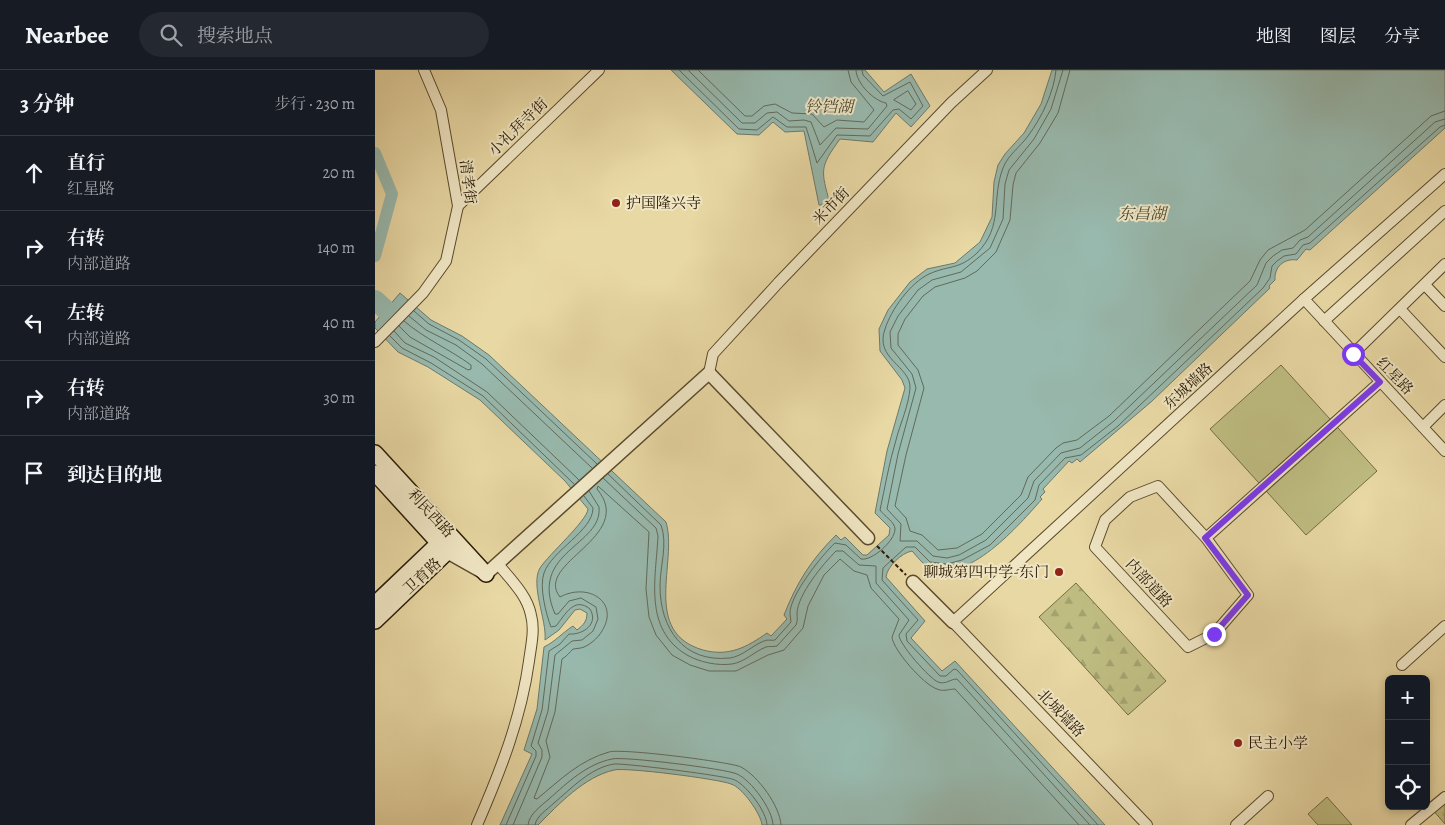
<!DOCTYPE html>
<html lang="zh">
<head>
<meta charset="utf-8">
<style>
	:root { --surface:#171b24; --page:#242831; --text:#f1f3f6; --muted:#9ea1a6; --line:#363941 }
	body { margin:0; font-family:Alegreya,"Noto Serif SC",serif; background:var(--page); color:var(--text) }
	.controls { position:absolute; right:15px; bottom:15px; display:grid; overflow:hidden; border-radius:8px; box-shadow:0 2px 8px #0003 }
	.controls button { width:45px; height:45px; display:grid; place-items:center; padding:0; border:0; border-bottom:1px solid var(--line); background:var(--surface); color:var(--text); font:25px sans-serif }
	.stop { position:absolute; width:15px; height:15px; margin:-11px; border:4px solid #7c3aed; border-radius:50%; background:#fff }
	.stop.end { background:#7c3aed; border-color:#fff; box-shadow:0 1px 5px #0008 }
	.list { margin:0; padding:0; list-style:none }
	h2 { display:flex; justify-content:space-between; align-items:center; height:65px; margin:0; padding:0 20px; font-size:21px }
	h2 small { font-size:16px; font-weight:400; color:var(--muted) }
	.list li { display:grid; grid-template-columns:32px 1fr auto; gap:15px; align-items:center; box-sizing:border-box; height:75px; padding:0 20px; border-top:1px solid var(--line) }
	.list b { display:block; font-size:19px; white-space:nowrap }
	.list p { margin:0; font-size:16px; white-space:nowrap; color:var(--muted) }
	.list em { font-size:16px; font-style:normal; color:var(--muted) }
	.icon { flex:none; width:28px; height:28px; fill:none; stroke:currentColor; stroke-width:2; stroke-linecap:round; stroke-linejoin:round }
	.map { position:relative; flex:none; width:1070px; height:755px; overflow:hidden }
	header { display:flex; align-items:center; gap:30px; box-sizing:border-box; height:70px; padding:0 25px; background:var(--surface); border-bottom:1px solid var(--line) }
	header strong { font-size:24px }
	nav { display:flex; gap:28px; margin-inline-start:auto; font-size:18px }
	.search { width:350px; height:45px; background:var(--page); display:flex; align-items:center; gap:12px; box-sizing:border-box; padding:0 18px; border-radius:28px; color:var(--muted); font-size:19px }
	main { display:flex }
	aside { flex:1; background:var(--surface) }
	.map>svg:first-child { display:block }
	.grass { fill:#bebc81; stroke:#746b43 }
	.forest { fill:url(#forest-firs); stroke:#746b43 }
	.park { fill:url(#park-tufts); stroke:#746b43 }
	.water { fill:#98b9ae; stroke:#6c796a }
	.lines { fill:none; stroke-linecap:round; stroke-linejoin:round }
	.shore { stroke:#616a5a; stroke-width:1 }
	.canal { stroke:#98b9ae; stroke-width:12 }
	.river { stroke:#98b9ae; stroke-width:20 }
	.minor-casing { stroke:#5a4a2d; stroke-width:12 }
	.tertiary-casing { stroke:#5a4a2d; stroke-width:15 }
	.secondary-casing { stroke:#2a1a05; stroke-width:18 }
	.path { stroke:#2a1a05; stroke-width:2; stroke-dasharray:4 2.5; stroke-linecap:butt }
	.minor { stroke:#f0e6c4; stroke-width:10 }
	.tertiary { stroke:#f0e6c4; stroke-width:12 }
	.secondary { stroke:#f0e6c4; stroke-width:15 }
	.route { stroke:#7c3aed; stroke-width:6 }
	.poi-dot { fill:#8f2418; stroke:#f0e6c4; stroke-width:2 }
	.labels { text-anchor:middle; stroke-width:4; stroke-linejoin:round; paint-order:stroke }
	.street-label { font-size:15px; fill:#2a1a05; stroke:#f0e6c4 }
	.poi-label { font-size:15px; fill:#2a1a05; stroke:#f0e6c4; text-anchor:start }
	.water-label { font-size:16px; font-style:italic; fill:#4b4a38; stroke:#f0e6c4 }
</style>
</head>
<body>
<header>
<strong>Nearbee</strong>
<div class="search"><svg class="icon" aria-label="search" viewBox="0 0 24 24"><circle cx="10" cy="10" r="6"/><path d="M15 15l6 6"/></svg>搜索地点</div>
<nav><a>地图</a><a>图层</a><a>分享</a></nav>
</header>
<main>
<aside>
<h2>3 分钟<small>步行 · 230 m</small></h2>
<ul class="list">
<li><svg class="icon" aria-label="ahead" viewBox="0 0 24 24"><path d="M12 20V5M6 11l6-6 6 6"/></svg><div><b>直行</b><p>红星路</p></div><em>20 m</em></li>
<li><svg class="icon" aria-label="right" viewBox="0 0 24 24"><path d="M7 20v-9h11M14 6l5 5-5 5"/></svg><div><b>右转</b><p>内部道路</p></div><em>140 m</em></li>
<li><svg class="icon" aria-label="left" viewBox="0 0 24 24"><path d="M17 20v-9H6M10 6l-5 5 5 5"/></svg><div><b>左转</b><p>内部道路</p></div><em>40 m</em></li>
<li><svg class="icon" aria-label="right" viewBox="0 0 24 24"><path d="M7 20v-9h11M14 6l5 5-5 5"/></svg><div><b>右转</b><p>内部道路</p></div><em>30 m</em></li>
<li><svg class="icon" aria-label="arrive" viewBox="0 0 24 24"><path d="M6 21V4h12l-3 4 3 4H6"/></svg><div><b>到达目的地</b></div></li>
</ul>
</aside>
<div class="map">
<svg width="1070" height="755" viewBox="0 0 1070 755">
	<defs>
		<pattern id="forest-firs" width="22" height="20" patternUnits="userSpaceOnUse" patternTransform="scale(1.25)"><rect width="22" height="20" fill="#bebc81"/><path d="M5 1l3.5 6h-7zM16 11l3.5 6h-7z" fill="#a3a16e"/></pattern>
		<pattern id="park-tufts" width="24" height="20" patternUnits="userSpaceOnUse" patternTransform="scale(1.25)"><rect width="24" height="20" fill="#bebc81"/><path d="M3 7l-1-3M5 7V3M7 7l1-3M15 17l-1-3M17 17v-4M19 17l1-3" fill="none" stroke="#a3a16e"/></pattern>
	</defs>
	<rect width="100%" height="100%" fill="#e8d8a4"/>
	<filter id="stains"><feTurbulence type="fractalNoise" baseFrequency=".004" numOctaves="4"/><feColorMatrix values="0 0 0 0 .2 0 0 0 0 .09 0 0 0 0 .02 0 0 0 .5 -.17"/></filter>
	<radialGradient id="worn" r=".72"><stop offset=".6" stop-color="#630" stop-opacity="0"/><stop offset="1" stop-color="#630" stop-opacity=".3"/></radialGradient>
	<!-- grass -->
	<g class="grass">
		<polygon points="906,295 1002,401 931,465 835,359"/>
		<polygon points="952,727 977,755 943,755 933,744"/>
	</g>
	<!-- forest -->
	<polygon class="forest" points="701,513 791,611 753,645 664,547"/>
	<!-- park -->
	<polygon class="park" points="1070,727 1070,754 1057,739"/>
	<!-- water -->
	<g class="water">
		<path d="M296 0H490L509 22 536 4 555 36 536 57 521 43 498 72 465 69C444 98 446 100 455 134L444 135 429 61 410 62 398 52 384 65 362 64Z"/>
		<path d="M677 0H1070V58L935 180 931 179 922 190C909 188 899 197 900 210L894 216 895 218 776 332 705 392 702 389 697 393 694 391 668 419 670 422 665 427 667 429C645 454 592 516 554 497 547 494 542 486 537 481 526 483 512 497 511 507L550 551 536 568 567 601 580 591 730 755H387C386 744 367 717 356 714 344 709 250 697 239 700 209 707 184 734 163 755H125L157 684 149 680 162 639 169 577C181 571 187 563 198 556L202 560C208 555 212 552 212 543L205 539 200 540 184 560 170 570C172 550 155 515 165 498 174 484 212 451 213 439L190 411 105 330 53 297 23 282 0 258V252L25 223 56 250 87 266 114 285 291 452C303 492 266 562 328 580 354 587 372 577 392 563L396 566 412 549 409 545C422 512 436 490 461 465L466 470 470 467 488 485H492L514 465 515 458 500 443 512 381 530 318 527 310 505 281 504 259 513 240 535 212 552 199 580 193 605 172 617 147 619 112 623 95 630 84 649 63 666 34Z"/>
	</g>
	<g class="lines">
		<!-- shore -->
		<g class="shore">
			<polyline points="304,0 364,59 382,60 398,47 412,57 431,57 442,93 462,65 495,66 518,40 524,39 536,49 548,36 535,12 508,26 488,5 487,0"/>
			<path d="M313 0 367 53H380L392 43 402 42 414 51 429 50 436 52 445 75 461 58 493 59 512 36 511 33C499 31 481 13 481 0"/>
			<polyline points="323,0 370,46 377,46 389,36 400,34 417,43 437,44 449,57 462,50 489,52 499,40 476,12 473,0"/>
			<polyline points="688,0 676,39 659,69 634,100 630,114 628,149 615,178 586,202 557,210 543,220 523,246 515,262 516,278 537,304 541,318 523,384 512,439 526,454 525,471 542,471 558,486 572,488 584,485 611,470 653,428 659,411 686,383 705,378 739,351 882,215 891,193 898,186 907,180 918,178 925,170 933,167 1060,52 1070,49"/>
			<polyline points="695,0 683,43 665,73 641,103 638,115 635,150 621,182 602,201 590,208 560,217 548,226 530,249 523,264 523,275 543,300 549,318 531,385 520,436 531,448 535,461 547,465 563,480 582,478 607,464 646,425 653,407 681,378 688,373 702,370 734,346 875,211 885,190 893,180 930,160 1056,46 1070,41"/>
			<polygon points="533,21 541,34 536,40 519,30"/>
			<polyline points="39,241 54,254 84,270 111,289 222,394"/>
			<polyline points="34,246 51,260 81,275 107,294 217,398"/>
			<path d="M24 256 35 267 93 300 96 299V295C74 279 50 269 29 251"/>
			<polyline points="19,261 30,273 59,287 112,322 204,410"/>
			<polyline points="15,266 27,278 56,293 108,326 199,414"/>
			<path d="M233 404 286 455C293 474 285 496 285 516 285 558 308 593 355 588 368 586 378 575 389 571 393 569 396 571 400 570L416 552C416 549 415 547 415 544 414 526 447 485 460 473L471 475 486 489C497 491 520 471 520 459 520 452 509 446 505 440 510 417 514 393 521 370 525 354 534 335 535 318 536 296 499 289 510 259 516 240 535 213 554 204 574 195 584 200 602 183 629 156 616 129 628 98 633 85 645 77 653 66 667 47 679 22 681 0"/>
			<path d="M228 408 281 458 283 466C281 508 268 559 312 585 324 592 342 596 357 594 370 592 380 581 391 577 394 576 398 577 402 576L421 555C423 550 422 548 422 543 423 524 448 494 461 481H468L484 495 501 496V513L534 550 524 565C524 574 554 608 563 612 571 615 575 609 582 609L715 755"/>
			<path d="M131 755 161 686V681L156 676 167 640 174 581 185 574 194 564C208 565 224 554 215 539 199 526 190 545 181 556L176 557C171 544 164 517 169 503 177 480 218 461 218 438L209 426"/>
			<path d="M138 755 167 687V680L163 673 173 641 180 585 197 571 207 570 218 561 223 549 221 537 206 528 194 531 183 544H180C153 481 228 476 224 437L214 421"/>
			<path d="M153 755C154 744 166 736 174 729 193 712 212 694 237 689 248 686 352 699 362 704 376 710 398 740 398 755"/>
			<path d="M160 755C161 746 173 739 179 733 197 718 215 698 239 694 249 693 353 706 360 710 372 716 392 742 392 755"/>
			<path d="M406 755C405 736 383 706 366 697 356 692 246 678 234 682 205 690 185 710 162 729L159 728 175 687 171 671 180 642 187 589C191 587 195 582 198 579 199 579 205 578 206 578 214 576 223 568 227 561 245 532 213 512 185 527 158 493 262 467 222 419L223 416 274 462 271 519 274 547 281 565 297 585 315 595 334 601H361L393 585 409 580 428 558 433 536 449 505 465 489 479 501 492 505 496 518 524 549 517 567C518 580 549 615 562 619 568 622 574 619 580 619L704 755"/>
			<polyline points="723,755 582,600 579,599 571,606 565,606 532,571 531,564 543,550 507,510 508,498 531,477 540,477 555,492 572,494 587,490 615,475 660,430 664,415 690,388 706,385 743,356 888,218 895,208 897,196 902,191 909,186 921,184 928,175 935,173 1065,57 1070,55"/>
		</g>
		<!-- canal -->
		<polyline class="canal" points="0,83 17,124 0,186"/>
		<!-- river -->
		<polyline class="river" points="0,230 11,240"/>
		<defs>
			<g id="minor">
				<polyline points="83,136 224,0"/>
				<polyline points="1050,215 1070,236"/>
				<polyline points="929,229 1070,381"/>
				<polyline points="1025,239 1070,287"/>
				<polyline points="949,251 1070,141"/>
				<polyline points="0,272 48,223 71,191 83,136 66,40 49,0"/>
				<polyline points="978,284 1070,194"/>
				<polyline points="334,303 338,284 404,212 576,33 612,0"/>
				<polyline points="1048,357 1070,335"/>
				<polyline points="831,468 873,525 839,564 813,577 720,477 730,450 755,427 783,416 831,468 1005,312"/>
				<polyline points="1027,595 1070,556"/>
				<path d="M102 755C125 702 146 649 154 591 156 576 160 560 156 545 152 525 136 510 123 494"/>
				<polyline points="772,755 578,552 929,229 1070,104"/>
				<polyline points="861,755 893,726"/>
				<polyline points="1036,755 1070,727"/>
			</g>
			<g id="tertiary">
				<polyline points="72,482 111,504 334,303 493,468"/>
				<polyline points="538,512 578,552"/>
			</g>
			<g id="secondary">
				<polyline points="0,383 111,504"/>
				<polyline points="0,403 72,482 0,551"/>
				<polyline points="0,534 64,473"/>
			</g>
		</defs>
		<!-- minor casing -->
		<use href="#minor" class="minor-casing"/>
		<!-- tertiary casing -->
		<use href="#tertiary" class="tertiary-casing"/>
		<!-- secondary casing -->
		<use href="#secondary" class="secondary-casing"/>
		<!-- path -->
		<polyline class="path" points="502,476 531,505"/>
		<!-- minor -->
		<use href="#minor" class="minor"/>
		<!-- tertiary -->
		<use href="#tertiary" class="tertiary"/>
		<!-- secondary -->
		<use href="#secondary" class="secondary"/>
	</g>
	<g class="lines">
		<!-- route -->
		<polyline class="route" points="839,564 873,525 830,468 1005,312 978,284"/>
	</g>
	<!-- markers -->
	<g class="poi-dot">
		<circle cx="241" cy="133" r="5"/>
		<circle cx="684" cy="502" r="5"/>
		<circle cx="863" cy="673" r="5"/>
	</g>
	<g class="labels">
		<!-- street labels -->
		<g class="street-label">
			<text transform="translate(143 57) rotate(-44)" y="5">小礼拜寺街</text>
			<text transform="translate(93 112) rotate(83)" y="5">清孝街</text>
			<text transform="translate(456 136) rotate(-46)" y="5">米市街</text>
			<text transform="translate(1020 306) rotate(46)" y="5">红星路</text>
			<text transform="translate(813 316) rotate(-43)" y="5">东城墙路</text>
			<text transform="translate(56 443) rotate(47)" y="5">利民西路</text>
			<text transform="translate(47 506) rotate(-43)" y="5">卫育路</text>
			<text transform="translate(774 513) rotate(47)" y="5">内部道路</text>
			<text transform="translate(686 643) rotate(46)" y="5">北城墙路</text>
		</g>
		<!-- poi labels -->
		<g class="poi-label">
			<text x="251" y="138">护国隆兴寺</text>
			<text x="674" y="507" text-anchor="end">聊城第四中学-东门</text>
			<text x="873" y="678">民主小学</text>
		</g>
		<!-- water labels -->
		<g class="water-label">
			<text x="454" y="42">铃铛湖</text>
			<text x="767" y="149">东昌湖</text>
		</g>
	</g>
	<rect width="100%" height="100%" filter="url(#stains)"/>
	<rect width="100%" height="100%" fill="url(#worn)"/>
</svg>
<div class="controls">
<button>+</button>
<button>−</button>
<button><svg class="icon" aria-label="locate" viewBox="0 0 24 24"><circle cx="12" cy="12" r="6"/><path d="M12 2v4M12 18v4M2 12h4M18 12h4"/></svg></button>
</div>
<div class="stop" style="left:978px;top:284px"></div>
<div class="stop end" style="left:839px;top:564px"></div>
</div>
</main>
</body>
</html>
